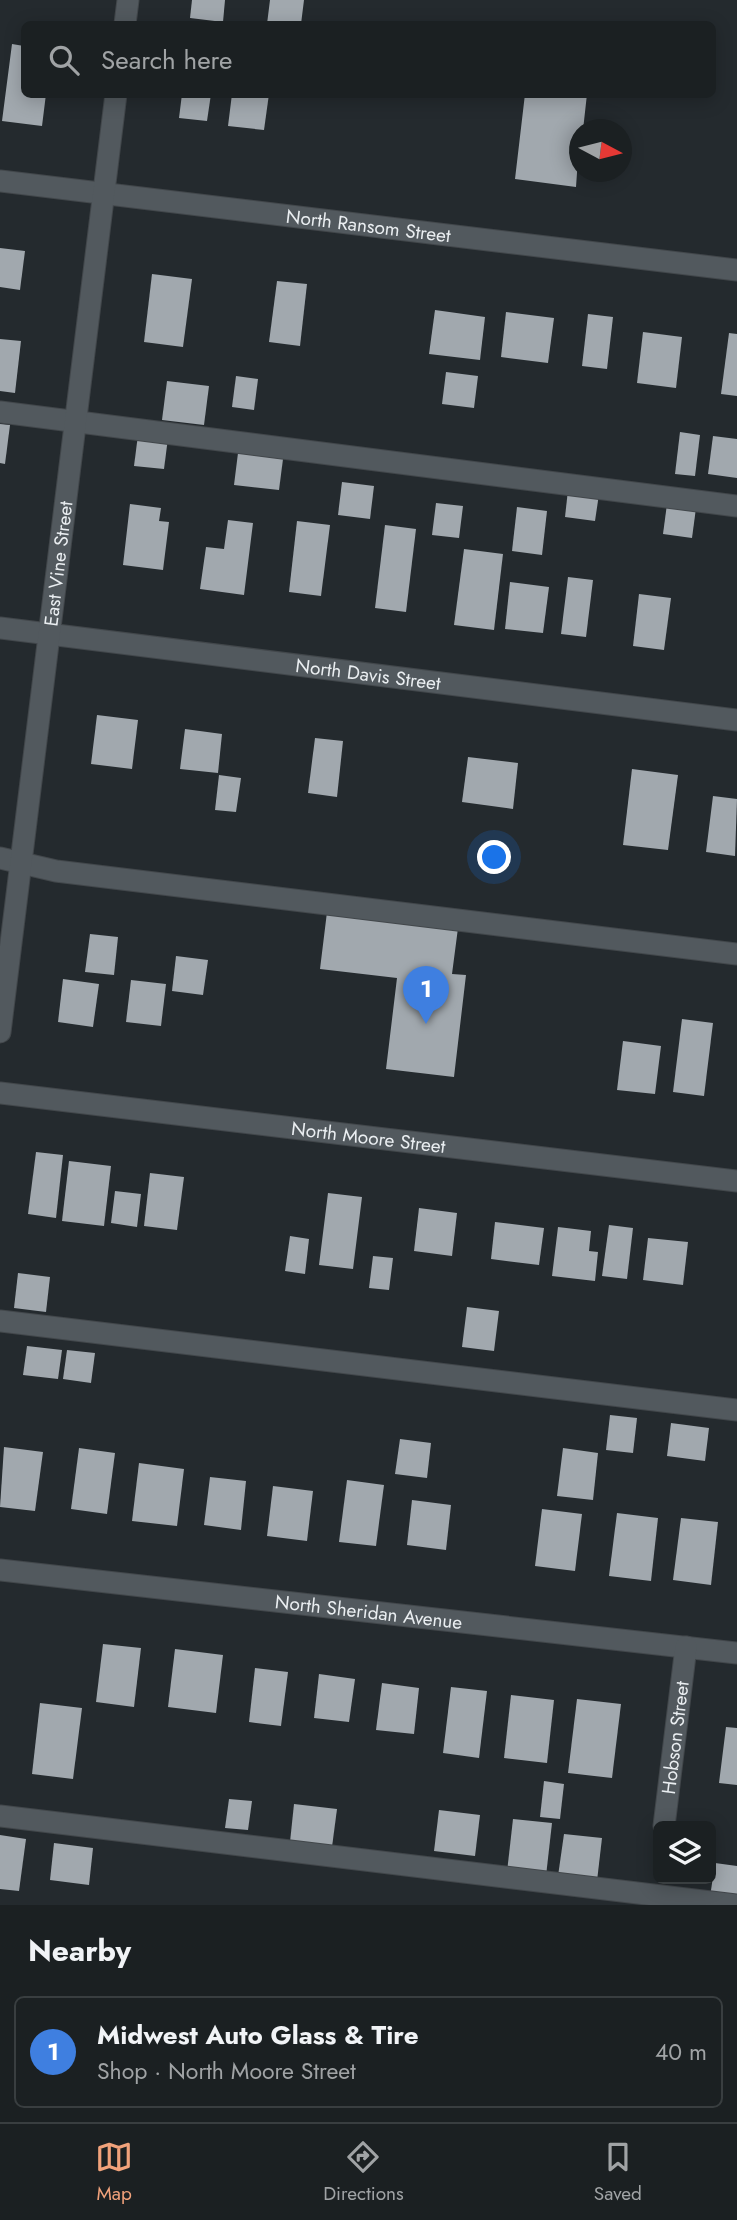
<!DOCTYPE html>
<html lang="en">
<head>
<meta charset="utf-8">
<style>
	:root { --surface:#1b2022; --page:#282d2f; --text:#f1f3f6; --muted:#a0a3a5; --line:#393e40; --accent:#f1a27b }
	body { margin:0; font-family:Jost,sans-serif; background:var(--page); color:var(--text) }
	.controls { position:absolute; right:21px; bottom:21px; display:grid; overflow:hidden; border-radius:10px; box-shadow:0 4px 18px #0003 }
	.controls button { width:63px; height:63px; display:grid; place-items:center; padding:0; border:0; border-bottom:2px solid var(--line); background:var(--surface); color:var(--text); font:35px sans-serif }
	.compass { position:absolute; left:569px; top:119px; width:63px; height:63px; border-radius:50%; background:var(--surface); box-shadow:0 4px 18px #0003; rotate:97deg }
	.you { position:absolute; left:495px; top:858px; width:24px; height:24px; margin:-18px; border:5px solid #fff; border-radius:50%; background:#1a73e8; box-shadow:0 0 0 10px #1a73e833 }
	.badge { display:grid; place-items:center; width:46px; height:46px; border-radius:50%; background:var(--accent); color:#fff; font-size:23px; font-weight:700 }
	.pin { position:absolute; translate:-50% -58px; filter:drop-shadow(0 2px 4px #0008) }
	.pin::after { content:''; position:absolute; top:37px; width:24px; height:21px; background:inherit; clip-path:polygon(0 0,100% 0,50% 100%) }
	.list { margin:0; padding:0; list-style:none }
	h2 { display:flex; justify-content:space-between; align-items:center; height:91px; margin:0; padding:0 28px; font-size:30px }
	h2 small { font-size:23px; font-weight:400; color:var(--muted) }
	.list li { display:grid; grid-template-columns:46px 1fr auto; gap:21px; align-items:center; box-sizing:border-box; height:112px; margin:0 14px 14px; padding:0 14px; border:2px solid var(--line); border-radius:10px }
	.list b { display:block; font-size:26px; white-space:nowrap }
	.list p { margin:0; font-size:23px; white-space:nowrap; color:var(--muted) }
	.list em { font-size:23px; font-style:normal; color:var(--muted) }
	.icon { flex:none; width:38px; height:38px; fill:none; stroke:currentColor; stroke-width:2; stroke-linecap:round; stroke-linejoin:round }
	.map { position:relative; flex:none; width:737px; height:1905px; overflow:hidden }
	.search { position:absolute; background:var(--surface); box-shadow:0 4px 18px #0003; left:21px; right:21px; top:21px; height:77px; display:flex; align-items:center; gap:18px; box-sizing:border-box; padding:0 24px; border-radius:10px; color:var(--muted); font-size:26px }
	.sheet { height:217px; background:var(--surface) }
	nav { display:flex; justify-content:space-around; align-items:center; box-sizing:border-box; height:98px; border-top:2px solid var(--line); background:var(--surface); font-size:19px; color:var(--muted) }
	nav a { display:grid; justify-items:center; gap:4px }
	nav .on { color:var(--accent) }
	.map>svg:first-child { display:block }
	.building { fill:#a1a8ae }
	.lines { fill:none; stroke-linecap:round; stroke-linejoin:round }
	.minor-casing { stroke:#42474b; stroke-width:23 }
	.minor { stroke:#52595e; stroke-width:21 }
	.labels { text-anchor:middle; stroke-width:7; stroke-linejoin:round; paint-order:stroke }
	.street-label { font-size:19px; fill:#eaeef1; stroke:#242a2e }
</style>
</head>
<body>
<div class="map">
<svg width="737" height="1905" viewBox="0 0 737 1905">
	<rect width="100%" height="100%" fill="#242a2e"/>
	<!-- building -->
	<g class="building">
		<polygon points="192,0 225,0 223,22 190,18"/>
		<polygon points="270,0 304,0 301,24 267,24"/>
		<polygon points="12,44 24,46 24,94 46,94 42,126 2,121"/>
		<polygon points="182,94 211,94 207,121 179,118"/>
		<polygon points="232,94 269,94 264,130 228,126"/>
		<polygon points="525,94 587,94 583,130 580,130 576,187 515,179"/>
		<polygon points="0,248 25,251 20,290 0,287"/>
		<polygon points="152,274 192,279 183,347 144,342"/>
		<polygon points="277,281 307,284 300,346 269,342"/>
		<polygon points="435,310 485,317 480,360 429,354"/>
		<polygon points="506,312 554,318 548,363 501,357"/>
		<polygon points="588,314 613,317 607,369 582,366"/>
		<polygon points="643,332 682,337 676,388 637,383"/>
		<polygon points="729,333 737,334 737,396 721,394"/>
		<polygon points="0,339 21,341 15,393 0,391"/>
		<polygon points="446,372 478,376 474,408 442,404"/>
		<polygon points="236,376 258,379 254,410 232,407"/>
		<polygon points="167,381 209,386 204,425 162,420"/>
		<polygon points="0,424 10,425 5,464 0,463"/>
		<polygon points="680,432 700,435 695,476 675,474"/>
		<polygon points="138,435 168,438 164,469 134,466"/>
		<polygon points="713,436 737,439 737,478 708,474"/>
		<polygon points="238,453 283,459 279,490 234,485"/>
		<polygon points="342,482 374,486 370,519 338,515"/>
		<polygon points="568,490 599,494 595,521 565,517"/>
		<polygon points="436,503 463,506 459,538 432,535"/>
		<polygon points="130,504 161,508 159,521 169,522 163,570 123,565"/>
		<polygon points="667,504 696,508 692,538 663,534"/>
		<polygon points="517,507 547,511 542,555 512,551"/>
		<polygon points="228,520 253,523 244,595 200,589 206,547 224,549"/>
		<polygon points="297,521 330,525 321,596 289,592"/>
		<polygon points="385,525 416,529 406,612 375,608"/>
		<polygon points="464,549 503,554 494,630 454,625"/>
		<polygon points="568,577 593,580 586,637 561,634"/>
		<polygon points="510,582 549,587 543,633 505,629"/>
		<polygon points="639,594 671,598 664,650 633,646"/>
		<polygon points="97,715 138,720 132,769 91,764"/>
		<polygon points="185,729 222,734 218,773 180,769"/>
		<polygon points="315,738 343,741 337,797 308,793"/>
		<polygon points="468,757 518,763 513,809 462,802"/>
		<polygon points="632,769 678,775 668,850 623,845"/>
		<polygon points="219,775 241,778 236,812 215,810"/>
		<polygon points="713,796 737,799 735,856 706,852"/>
		<polygon points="327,912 458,928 452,974 466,975 454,1077 386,1069 397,978 320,969"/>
		<polygon points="90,934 118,937 114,975 85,972"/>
		<polygon points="176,956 208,960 203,995 172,991"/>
		<polygon points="63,979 99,984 93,1027 58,1022"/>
		<polygon points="131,980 166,984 161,1026 126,1022"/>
		<polygon points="682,1019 713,1023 704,1096 673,1092"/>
		<polygon points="623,1041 661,1046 655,1094 617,1090"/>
		<polygon points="36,1152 63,1155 56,1218 28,1214"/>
		<polygon points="69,1161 111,1166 104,1226 62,1221"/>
		<polygon points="150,1173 184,1177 177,1230 144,1226"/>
		<polygon points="115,1191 141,1194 137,1227 111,1223"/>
		<polygon points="328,1193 362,1197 353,1269 319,1265"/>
		<polygon points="419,1208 457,1213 452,1256 414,1251"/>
		<polygon points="495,1222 544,1228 539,1265 491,1259"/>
		<polygon points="609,1225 633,1228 627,1279 602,1276"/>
		<polygon points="558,1227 591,1231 589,1251 598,1252 595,1281 552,1276"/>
		<polygon points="290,1236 309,1239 305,1274 285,1271"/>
		<polygon points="648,1238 688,1242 683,1285 643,1280"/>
		<polygon points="373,1256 393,1258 389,1290 369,1288"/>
		<polygon points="18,1273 50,1277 46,1312 14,1308"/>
		<polygon points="467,1307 499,1311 494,1351 462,1347"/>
		<polygon points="27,1346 62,1350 58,1379 23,1375"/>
		<polygon points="67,1350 95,1353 91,1383 63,1379"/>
		<polygon points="610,1415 637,1418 633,1453 606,1450"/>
		<polygon points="671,1423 709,1428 705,1461 667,1456"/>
		<polygon points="400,1439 431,1443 427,1478 395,1474"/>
		<polygon points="4,1447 43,1452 35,1511 0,1507"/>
		<polygon points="79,1448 115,1453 107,1514 71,1509"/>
		<polygon points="563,1448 598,1453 593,1500 557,1496"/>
		<polygon points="139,1463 184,1469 177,1526 132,1521"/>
		<polygon points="210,1477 246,1481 241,1530 204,1525"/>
		<polygon points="347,1480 384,1485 376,1546 339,1542"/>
		<polygon points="273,1486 313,1491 307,1541 267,1536"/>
		<polygon points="412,1500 451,1505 446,1550 407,1545"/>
		<polygon points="542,1509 582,1514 575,1571 535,1566"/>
		<polygon points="617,1513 658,1518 651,1581 609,1576"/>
		<polygon points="681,1518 718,1522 711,1585 673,1580"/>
		<polygon points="103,1644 141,1648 134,1707 96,1702"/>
		<polygon points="175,1649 223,1655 216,1713 168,1707"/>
		<polygon points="255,1668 288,1672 281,1726 249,1722"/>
		<polygon points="319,1674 355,1679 349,1722 314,1718"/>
		<polygon points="382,1683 419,1688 414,1734 376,1730"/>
		<polygon points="451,1687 487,1691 479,1758 443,1753"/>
		<polygon points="511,1695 554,1700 547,1763 504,1758"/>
		<polygon points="577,1699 621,1704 612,1778 568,1773"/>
		<polygon points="40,1703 82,1708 73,1779 32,1774"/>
		<polygon points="726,1727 737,1728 737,1785 719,1783"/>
		<polygon points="544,1781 564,1784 560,1819 540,1817"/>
		<polygon points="229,1799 252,1801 248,1830 225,1828"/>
		<polygon points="294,1804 337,1809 332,1847 290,1842"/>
		<polygon points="439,1810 480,1815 475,1856 434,1851"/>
		<polygon points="513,1819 552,1823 546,1876 507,1872"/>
		<polygon points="564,1834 602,1838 597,1881 558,1876"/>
		<polygon points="0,1835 26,1839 19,1891 0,1889"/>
		<polygon points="54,1843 93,1848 89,1885 50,1880"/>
		<polygon points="715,1863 737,1866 737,1901 710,1897"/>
	</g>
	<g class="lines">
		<defs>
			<g id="minor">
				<polyline points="125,24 128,0"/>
				<path id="s1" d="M0 181 737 270"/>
				<polyline points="0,412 737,506"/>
				<path id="s2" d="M0 628 737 720"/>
				<polyline points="0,858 56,871 737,954"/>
				<path id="s3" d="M0 1032 116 94"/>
				<path id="s4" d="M0 1093 737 1181"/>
				<polyline points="0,1321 737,1410"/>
				<path id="s5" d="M0 1570 737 1653"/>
				<polyline points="0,1816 737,1905"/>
				<path id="s6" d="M664 1826 686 1647"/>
			</g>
		</defs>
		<!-- minor casing -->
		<use href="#minor" class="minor-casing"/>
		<!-- minor -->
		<use href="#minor" class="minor"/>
	</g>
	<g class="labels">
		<!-- street labels -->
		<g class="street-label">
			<text dy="7" stroke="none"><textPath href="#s1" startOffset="371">North Ransom Street</textPath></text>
			<text dy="7" stroke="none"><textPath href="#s3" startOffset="472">East Vine Street</textPath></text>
			<text dy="7" stroke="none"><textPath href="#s2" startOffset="371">North Davis Street</textPath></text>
			<text dy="7" stroke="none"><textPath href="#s4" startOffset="371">North Moore Street</textPath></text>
			<text dy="7" stroke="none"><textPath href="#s5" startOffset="371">North Sheridan Avenue</textPath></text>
			<text dy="7" stroke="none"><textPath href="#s6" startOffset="89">Hobson Street</textPath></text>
		</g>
	</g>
</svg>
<div class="controls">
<button><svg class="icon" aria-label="layers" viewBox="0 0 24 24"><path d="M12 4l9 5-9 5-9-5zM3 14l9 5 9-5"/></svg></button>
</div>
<svg class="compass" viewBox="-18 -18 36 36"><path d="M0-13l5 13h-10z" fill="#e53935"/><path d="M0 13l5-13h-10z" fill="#a0a3a5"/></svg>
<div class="you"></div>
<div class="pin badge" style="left:426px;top:1024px;background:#3f7fe0">1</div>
<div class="search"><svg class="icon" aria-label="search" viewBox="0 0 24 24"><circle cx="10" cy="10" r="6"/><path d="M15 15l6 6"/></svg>Search here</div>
</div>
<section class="sheet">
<h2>Nearby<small></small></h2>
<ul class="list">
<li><span class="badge" style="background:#3f7fe0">1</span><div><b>Midwest Auto Glass &amp; Tire</b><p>Shop · North Moore Street</p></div><em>40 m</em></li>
</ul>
</section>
<nav>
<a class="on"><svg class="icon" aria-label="map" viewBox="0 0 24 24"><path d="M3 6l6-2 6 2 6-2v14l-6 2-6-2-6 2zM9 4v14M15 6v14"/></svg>Map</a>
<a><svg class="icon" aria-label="directions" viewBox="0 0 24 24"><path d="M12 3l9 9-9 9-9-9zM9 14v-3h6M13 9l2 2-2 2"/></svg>Directions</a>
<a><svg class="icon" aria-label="saved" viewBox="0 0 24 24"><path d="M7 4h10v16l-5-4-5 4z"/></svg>Saved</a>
</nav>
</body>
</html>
